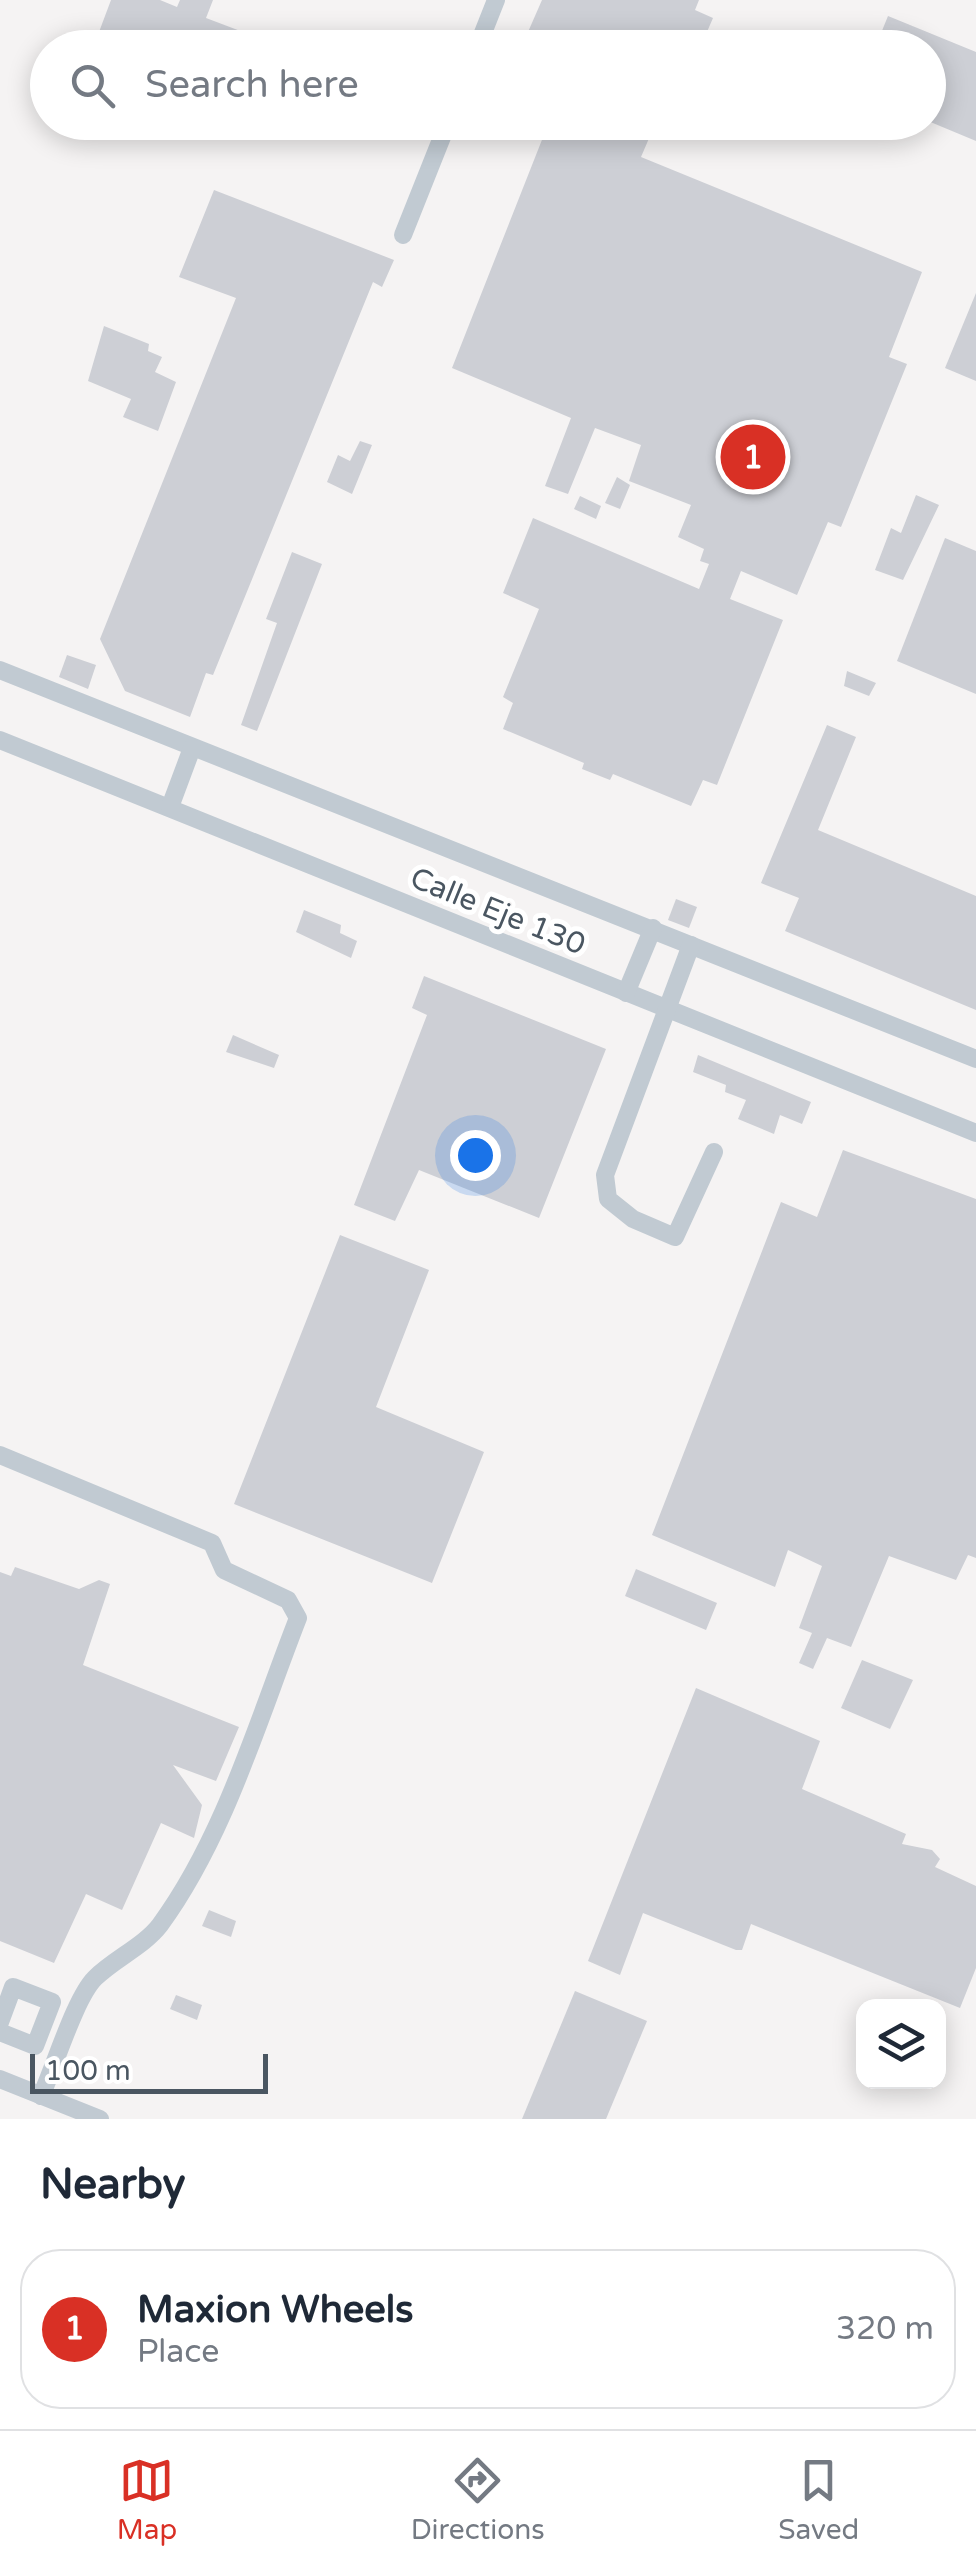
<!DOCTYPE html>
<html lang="en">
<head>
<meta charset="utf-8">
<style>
	:root { --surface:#fff; --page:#f6f6f7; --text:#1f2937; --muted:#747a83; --line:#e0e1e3; --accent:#d93025 }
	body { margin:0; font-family:"Varela Round",sans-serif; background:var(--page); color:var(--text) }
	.controls { position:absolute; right:30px; bottom:30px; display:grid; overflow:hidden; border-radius:20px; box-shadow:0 5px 25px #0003 }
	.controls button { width:90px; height:90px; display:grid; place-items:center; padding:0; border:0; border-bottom:2px solid var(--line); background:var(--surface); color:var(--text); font:50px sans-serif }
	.scale { position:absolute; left:30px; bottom:25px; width:238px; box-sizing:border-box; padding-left:10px; border:5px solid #4a5661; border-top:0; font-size:28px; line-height:35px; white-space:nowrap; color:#4a5661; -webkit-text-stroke:8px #fff; paint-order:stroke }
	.you { position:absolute; left:475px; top:1155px; width:35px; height:35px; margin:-25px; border:8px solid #fff; border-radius:50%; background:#1a73e8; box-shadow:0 0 0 15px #1a73e833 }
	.badge { display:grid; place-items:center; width:65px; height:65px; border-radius:50%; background:var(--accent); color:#fff; font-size:32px; font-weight:700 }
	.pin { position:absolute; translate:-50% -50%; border:5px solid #fff; box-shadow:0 2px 10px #0006 }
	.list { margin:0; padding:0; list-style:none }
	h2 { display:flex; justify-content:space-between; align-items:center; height:130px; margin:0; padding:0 40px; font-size:42px }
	h2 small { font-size:32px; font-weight:400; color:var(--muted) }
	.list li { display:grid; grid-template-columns:65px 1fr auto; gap:30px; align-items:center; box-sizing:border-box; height:160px; margin:0 20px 20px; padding:0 20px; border:2px solid var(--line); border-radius:40px }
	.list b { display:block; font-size:38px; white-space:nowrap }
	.list p { margin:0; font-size:32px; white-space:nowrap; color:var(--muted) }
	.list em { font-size:32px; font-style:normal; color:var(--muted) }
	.icon { flex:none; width:55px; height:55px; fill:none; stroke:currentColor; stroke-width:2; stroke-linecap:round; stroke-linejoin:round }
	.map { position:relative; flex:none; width:976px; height:2119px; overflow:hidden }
	.search { position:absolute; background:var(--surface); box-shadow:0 5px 25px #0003; left:30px; right:30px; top:30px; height:110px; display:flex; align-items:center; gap:25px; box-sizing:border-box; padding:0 35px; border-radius:55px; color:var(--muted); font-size:38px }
	.sheet { height:310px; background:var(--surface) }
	nav { display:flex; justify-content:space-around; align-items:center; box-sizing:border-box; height:140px; border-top:2px solid var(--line); background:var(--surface); font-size:28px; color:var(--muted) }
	nav a { display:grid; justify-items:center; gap:5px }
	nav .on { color:var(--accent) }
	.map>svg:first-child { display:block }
	.building { fill:#cdcfd5 }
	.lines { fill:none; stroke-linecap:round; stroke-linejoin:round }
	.minor { stroke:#c1cad2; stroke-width:18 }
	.labels { text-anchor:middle; stroke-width:10; stroke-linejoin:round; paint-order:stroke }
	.street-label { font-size:30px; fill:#4a5661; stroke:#fff }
</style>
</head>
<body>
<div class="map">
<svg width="976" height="2119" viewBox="0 0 976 2119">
	<rect width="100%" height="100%" fill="#f5f3f3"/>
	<!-- building -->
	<g class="building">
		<polygon points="111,0 160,0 177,7 180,0 213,0 206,18 243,32 237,48 93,48"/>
		<polygon points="542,0 699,0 695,10 713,18 700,48 521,48"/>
		<polygon points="888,16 976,52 976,141 928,121 928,48 875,48"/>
		<polygon points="549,122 656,122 641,157 922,272 889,357 907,364 841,527 828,522 797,595 741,571 730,599 783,620 717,785 703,780 691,806 613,774 610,780 582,769 584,763 503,729 513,703 503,697 539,609 503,593 533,518 699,589 709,564 700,561 704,549 678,537 691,505 629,481 641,445 595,428 568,494 545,486 571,418 452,368"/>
		<polygon points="214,190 394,260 382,287 373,282 213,675 206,673 190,717 125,691 100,639 236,298 179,277"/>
		<polygon points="976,293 976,381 945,368"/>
		<polygon points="104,326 149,344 148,351 162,357 155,372 176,382 158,431 123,417 131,399 88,381"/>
		<polygon points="360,441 372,445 352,494 327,482 338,455 350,461"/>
		<polygon points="617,477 630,485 620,509 605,503"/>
		<polygon points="916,495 939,505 903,580 875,570 891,528 901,533"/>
		<polygon points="580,496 601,506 596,519 574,509"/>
		<polygon points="945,538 976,551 976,694 897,661"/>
		<polygon points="292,552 322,564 257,731 241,725 277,623 266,619"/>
		<polygon points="67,655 96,665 88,689 59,677"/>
		<polygon points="847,671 876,683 869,696 844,686"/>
		<polygon points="827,725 856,737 818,830 976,896 976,1010 785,931 799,898 761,883"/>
		<polygon points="676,899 697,907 689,928 668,920"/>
		<polygon points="304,910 341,925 340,933 357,941 351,958 296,932"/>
		<polygon points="424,976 606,1049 539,1218 419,1170 395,1221 354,1205 427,1015 412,1008"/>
		<polygon points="233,1035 279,1055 274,1068 226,1052"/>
		<polygon points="698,1055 811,1102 802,1124 780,1115 774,1134 738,1119 746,1100 725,1092 726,1085 693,1072"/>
		<polygon points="843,1150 976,1199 976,1558 968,1555 956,1580 889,1556 851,1647 827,1638 813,1669 799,1663 812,1633 799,1628 822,1566 788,1550 775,1587 652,1535 781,1202 817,1217"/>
		<polygon points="340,1235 429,1270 376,1407 484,1452 432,1583 234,1504"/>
		<polygon points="15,1567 79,1589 99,1580 110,1584 83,1665 239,1727 216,1781 173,1765 202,1805 194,1838 161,1823 122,1910 86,1894 54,1963 0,1941 0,1572 11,1576"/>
		<polygon points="636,1569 717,1603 706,1630 625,1596"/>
		<polygon points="862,1660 913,1680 890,1729 841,1708"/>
		<polygon points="696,1688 820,1741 802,1789 906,1834 902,1844 932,1850 940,1859 935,1867 976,1886 976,1968 960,2008 751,1924 742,1950 736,1950 643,1913 620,1975 588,1961"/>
		<polygon points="209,1910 236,1921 231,1937 202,1926"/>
		<polygon points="575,1991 647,2021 606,2119 522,2119"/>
		<polygon points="176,1995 202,2005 197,2020 170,2009"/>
	</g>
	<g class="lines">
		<!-- minor -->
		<g class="minor">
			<polyline points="477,48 496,0"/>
			<polyline points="403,235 448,122"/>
			<polyline points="0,670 976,1059"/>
			<polyline points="0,740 976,1133"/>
			<polyline points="170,807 192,748"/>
			<polyline points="691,945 605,1175 608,1199 633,1219 675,1237 714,1152"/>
			<polyline points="626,993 653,928"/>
			<path d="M0 1455 212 1543 224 1570 288 1600 298 1618C258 1720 225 1836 160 1925 144 1946 114 1959 95 1978 75 1998 55 2066 41 2096"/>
			<polyline points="0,2022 13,1987 52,2002 35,2046 0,2032"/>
			<polyline points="0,2079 100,2119"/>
		</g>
	</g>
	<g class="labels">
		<!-- street labels -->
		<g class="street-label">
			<text transform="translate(498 911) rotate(22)" y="10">Calle Eje 130</text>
		</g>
	</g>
</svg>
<div class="controls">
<button><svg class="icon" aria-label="layers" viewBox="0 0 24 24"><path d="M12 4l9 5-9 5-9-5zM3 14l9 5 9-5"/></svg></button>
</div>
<div class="scale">100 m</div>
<div class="you"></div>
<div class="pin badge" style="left:753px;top:457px">1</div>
<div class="search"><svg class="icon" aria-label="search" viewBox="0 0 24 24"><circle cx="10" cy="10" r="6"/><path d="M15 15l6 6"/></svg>Search here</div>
</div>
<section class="sheet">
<h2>Nearby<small></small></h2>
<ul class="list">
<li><span class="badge">1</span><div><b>Maxion Wheels</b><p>Place</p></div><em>320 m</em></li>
</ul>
</section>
<nav>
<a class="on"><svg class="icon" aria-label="map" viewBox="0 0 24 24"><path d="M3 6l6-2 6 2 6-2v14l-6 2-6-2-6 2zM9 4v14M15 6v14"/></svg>Map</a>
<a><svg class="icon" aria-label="directions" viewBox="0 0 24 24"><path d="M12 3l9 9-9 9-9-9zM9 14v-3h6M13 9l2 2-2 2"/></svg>Directions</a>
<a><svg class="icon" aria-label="saved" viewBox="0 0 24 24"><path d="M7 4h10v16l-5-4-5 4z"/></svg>Saved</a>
</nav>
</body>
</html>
